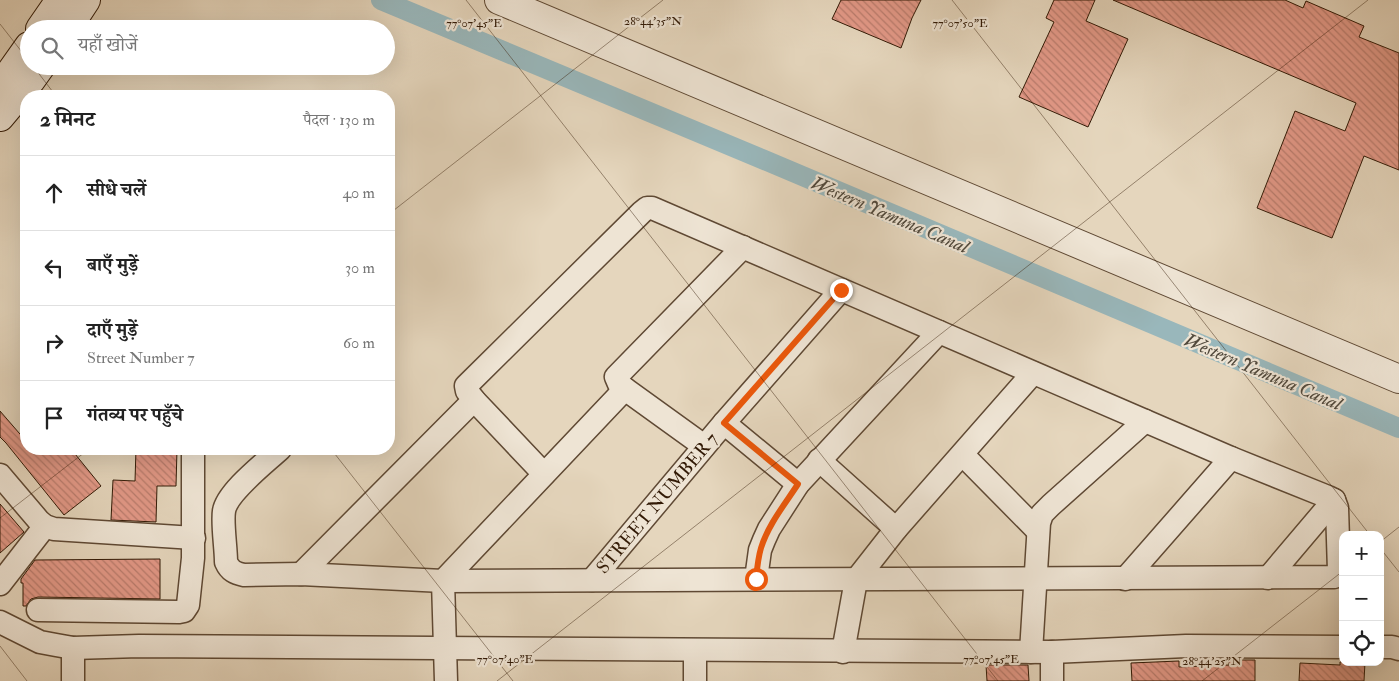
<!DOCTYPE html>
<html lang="hi">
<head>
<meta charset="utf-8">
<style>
	:root { --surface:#fff; --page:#f6f6f6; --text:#222; --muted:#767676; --line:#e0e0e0 }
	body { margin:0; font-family:"IM FELL Double Pica","Noto Serif Devanagari",serif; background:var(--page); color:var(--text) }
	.controls { position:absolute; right:15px; bottom:15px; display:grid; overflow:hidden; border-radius:10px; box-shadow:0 5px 20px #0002 }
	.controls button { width:45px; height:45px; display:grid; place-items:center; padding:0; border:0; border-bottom:1px solid var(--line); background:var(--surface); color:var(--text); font:25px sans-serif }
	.stop { position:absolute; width:15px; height:15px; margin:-11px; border:4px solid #ea580c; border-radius:50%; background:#fff }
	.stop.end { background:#ea580c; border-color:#fff; box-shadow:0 1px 5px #0008 }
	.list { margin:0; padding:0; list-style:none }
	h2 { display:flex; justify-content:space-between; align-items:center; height:65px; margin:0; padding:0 20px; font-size:21px }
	h2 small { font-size:16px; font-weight:400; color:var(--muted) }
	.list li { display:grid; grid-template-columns:32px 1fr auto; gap:15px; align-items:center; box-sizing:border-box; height:75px; padding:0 20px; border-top:1px solid var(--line) }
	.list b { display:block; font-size:19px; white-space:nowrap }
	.list p { margin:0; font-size:16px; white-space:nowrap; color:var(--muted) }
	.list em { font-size:16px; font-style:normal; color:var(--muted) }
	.icon { flex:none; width:28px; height:28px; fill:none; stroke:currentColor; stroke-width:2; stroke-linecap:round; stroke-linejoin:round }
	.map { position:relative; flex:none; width:1399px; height:681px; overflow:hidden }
	.search { position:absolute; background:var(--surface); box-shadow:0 5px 20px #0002; left:20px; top:20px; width:375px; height:55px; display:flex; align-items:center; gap:12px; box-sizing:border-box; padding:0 18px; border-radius:28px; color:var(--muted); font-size:19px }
	.panel { position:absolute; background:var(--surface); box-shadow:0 5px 20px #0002; left:20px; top:90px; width:375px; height:365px; border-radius:20px }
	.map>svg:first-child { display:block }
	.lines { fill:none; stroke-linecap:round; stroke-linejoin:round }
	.canal { stroke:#99b7bb; stroke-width:20 }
	.building { fill:url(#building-back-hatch); stroke:#321a06 }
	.minor-casing { stroke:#5f4934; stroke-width:25 }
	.tertiary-casing { stroke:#5f4934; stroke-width:30 }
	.secondary-casing { stroke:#321a06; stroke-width:30 }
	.minor { stroke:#eee4d4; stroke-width:22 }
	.tertiary { stroke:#eee4d4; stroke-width:28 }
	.secondary { stroke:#eee4d4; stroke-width:28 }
	.route { stroke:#ea580c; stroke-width:6 }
	.ticks { fill:none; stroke:#321a06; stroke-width:1; stroke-opacity:0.45 }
	.labels { text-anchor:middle; stroke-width:4.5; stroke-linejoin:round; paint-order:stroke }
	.street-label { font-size:18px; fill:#321a06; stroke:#eee4d4 }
	.water-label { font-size:19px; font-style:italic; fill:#51493c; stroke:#eee4d4 }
	.ticks-label { font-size:12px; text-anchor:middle; fill:#321a06; stroke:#eee4d4; stroke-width:4.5; stroke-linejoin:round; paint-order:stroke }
</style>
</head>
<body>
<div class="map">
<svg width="1399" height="681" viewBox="0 0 1399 681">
	<defs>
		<pattern id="building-back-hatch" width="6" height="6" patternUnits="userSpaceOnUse" patternTransform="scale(1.25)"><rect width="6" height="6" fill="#e39988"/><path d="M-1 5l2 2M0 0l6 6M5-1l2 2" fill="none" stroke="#b97c6d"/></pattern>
	</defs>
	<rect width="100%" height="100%" fill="#e5d6bd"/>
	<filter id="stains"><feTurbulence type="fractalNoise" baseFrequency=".004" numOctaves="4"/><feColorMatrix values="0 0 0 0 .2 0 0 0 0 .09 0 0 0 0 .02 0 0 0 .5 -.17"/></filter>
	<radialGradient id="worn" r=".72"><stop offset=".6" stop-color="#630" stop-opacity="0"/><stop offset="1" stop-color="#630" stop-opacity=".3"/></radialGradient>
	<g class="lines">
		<!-- canal -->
		<polyline class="canal" points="381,0 762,159 1399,428"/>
	</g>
	<!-- building -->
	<g class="building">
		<polygon points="841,0 921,0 912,18 901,48 832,19"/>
		<polygon points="1054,0 1095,0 1086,21 1128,39 1088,127 1019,97 1054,22 1046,18"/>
		<polygon points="1113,0 1285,0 1303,8 1306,1 1364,26 1359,37 1399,53 1399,170 1364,156 1332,238 1257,208 1295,111 1345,131 1356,103"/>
		<polygon points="0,411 26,441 26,449 71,449 101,486 64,515 6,443 0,437"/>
		<polygon points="136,449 177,449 176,486 157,486 156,522 111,520 113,480 135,481"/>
		<polygon points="0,504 24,532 0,553"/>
		<polygon points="160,559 160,599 38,597 31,599 26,606 23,606 23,583 21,583 21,579 35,560"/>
		<polygon points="1229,660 1255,660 1255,681 1132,681 1131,663 1179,661 1179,667 1229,665"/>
		<polygon points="1340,662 1365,662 1364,681 1299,681 1300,663 1340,665"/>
		<polygon points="986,665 1028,665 1029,681 987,681"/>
	</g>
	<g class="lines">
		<defs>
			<g id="minor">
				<polyline points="724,423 798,484"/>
				<polyline points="704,446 625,389 619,384 616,377 743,247"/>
				<path d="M280 449C265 463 227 492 224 511 222 523 226 548 226 562 230 571 235 573 244 575L301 574 443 581 1334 577 1337 576 1339 571 1337 508 1334 500 1328 497 1231 458 652 208H647L642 212 466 386 467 391 474 400 544 474"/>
				<polyline points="963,455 1038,531"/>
				<polyline points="819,460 896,529"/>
				<polyline points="0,475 39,521 45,526 54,529 194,538"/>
				<polyline points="301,574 474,400"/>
				<polyline points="1268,578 1334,500"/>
				<polyline points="756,579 760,550 764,540 769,529 798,484 939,332"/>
				<polyline points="1125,579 1231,458"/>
				<polyline points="592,580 724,423 841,290"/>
				<polyline points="0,584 45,526"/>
				<polyline points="38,610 179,612 184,611 188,605 193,558 193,449"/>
				<polyline points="0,622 40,642 56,645 73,648 139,646 1052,652 1186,646 1343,647"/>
				<polyline points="1380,647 1392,647 1399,649"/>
				<polyline points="843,652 856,580 896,529 1033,373"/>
				<polyline points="1031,652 1039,523 1042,514 1051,505 1145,421"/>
				<polyline points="73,681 73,648"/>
				<polyline points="446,681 443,581 625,389"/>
				<polyline points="695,681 695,651"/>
				<polyline points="1052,681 1052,652"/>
			</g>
			<polyline id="tertiary" points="499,0 1399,379"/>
			<g id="secondary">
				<polyline points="40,29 60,0"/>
				<polyline points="67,29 86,0"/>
				<polyline points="0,87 29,46"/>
				<polyline points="0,117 31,80 41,66"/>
			</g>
		</defs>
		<!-- minor casing -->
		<use href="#minor" class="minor-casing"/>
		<!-- tertiary casing -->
		<use href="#tertiary" class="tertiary-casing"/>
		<!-- secondary casing -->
		<use href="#secondary" class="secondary-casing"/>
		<!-- minor -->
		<use href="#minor" class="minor"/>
		<!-- tertiary -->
		<use href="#tertiary" class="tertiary"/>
		<!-- secondary -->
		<use href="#secondary" class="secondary"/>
	</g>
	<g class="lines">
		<!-- route -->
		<path class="route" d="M756 579C757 569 758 558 761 548 768 525 785 504 798 484L724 423 841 290"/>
	</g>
	<!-- ticks -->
	<path class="ticks" d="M466 0 998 681M952 0 1370 535M0 24 29 61M33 66 56 96M389 214 663 0M331 449 513 681M0 518 89 449M1380 542 1399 527M1380 548 1399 572M0 646 27 681M497 681 1368 0M1202 681 1343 571"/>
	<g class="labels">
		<!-- street labels -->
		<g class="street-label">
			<text transform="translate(657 503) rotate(-50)" y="6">STREET NUMBER 7</text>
		</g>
		<!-- water labels -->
		<g class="water-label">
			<text transform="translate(890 214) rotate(23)" y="7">Western Yamuna Canal</text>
			<text transform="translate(1263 371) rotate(23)" y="7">Western Yamuna Canal</text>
		</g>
	</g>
	<g class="ticks-label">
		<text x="653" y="25">28°44'35"N</text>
		<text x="474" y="27">77°07'45"E</text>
		<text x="960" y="27">77°07'50"E</text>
		<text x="505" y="663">77°07'40"E</text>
		<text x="991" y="663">77°07'45"E</text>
		<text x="1212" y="665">28°44'25"N</text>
	</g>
	<rect width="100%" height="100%" filter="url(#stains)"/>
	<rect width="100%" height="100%" fill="url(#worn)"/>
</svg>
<div class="controls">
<button>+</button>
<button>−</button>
<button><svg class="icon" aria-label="locate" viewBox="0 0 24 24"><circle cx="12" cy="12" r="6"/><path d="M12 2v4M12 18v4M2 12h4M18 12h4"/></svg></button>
</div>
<div class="stop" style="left:756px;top:579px"></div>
<div class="stop end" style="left:841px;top:290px"></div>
<div class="search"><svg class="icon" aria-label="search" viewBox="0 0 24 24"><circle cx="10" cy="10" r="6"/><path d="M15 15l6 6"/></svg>यहाँ खोजें</div>
<section class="panel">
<h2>2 मिनट<small>पैदल · 130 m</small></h2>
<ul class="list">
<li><svg class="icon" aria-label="ahead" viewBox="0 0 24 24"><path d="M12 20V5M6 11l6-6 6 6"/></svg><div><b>सीधे चलें</b></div><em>40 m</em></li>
<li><svg class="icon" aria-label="left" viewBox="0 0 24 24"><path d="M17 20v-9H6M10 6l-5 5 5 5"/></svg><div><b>बाएँ मुड़ें</b></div><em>30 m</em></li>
<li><svg class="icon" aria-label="right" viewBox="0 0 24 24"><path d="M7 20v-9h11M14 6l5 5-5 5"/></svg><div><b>दाएँ मुड़ें</b><p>Street Number 7</p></div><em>60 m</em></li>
<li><svg class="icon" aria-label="arrive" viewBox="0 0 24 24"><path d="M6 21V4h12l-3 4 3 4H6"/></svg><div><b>गंतव्य पर पहुँचे</b></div></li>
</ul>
</section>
</div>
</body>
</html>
